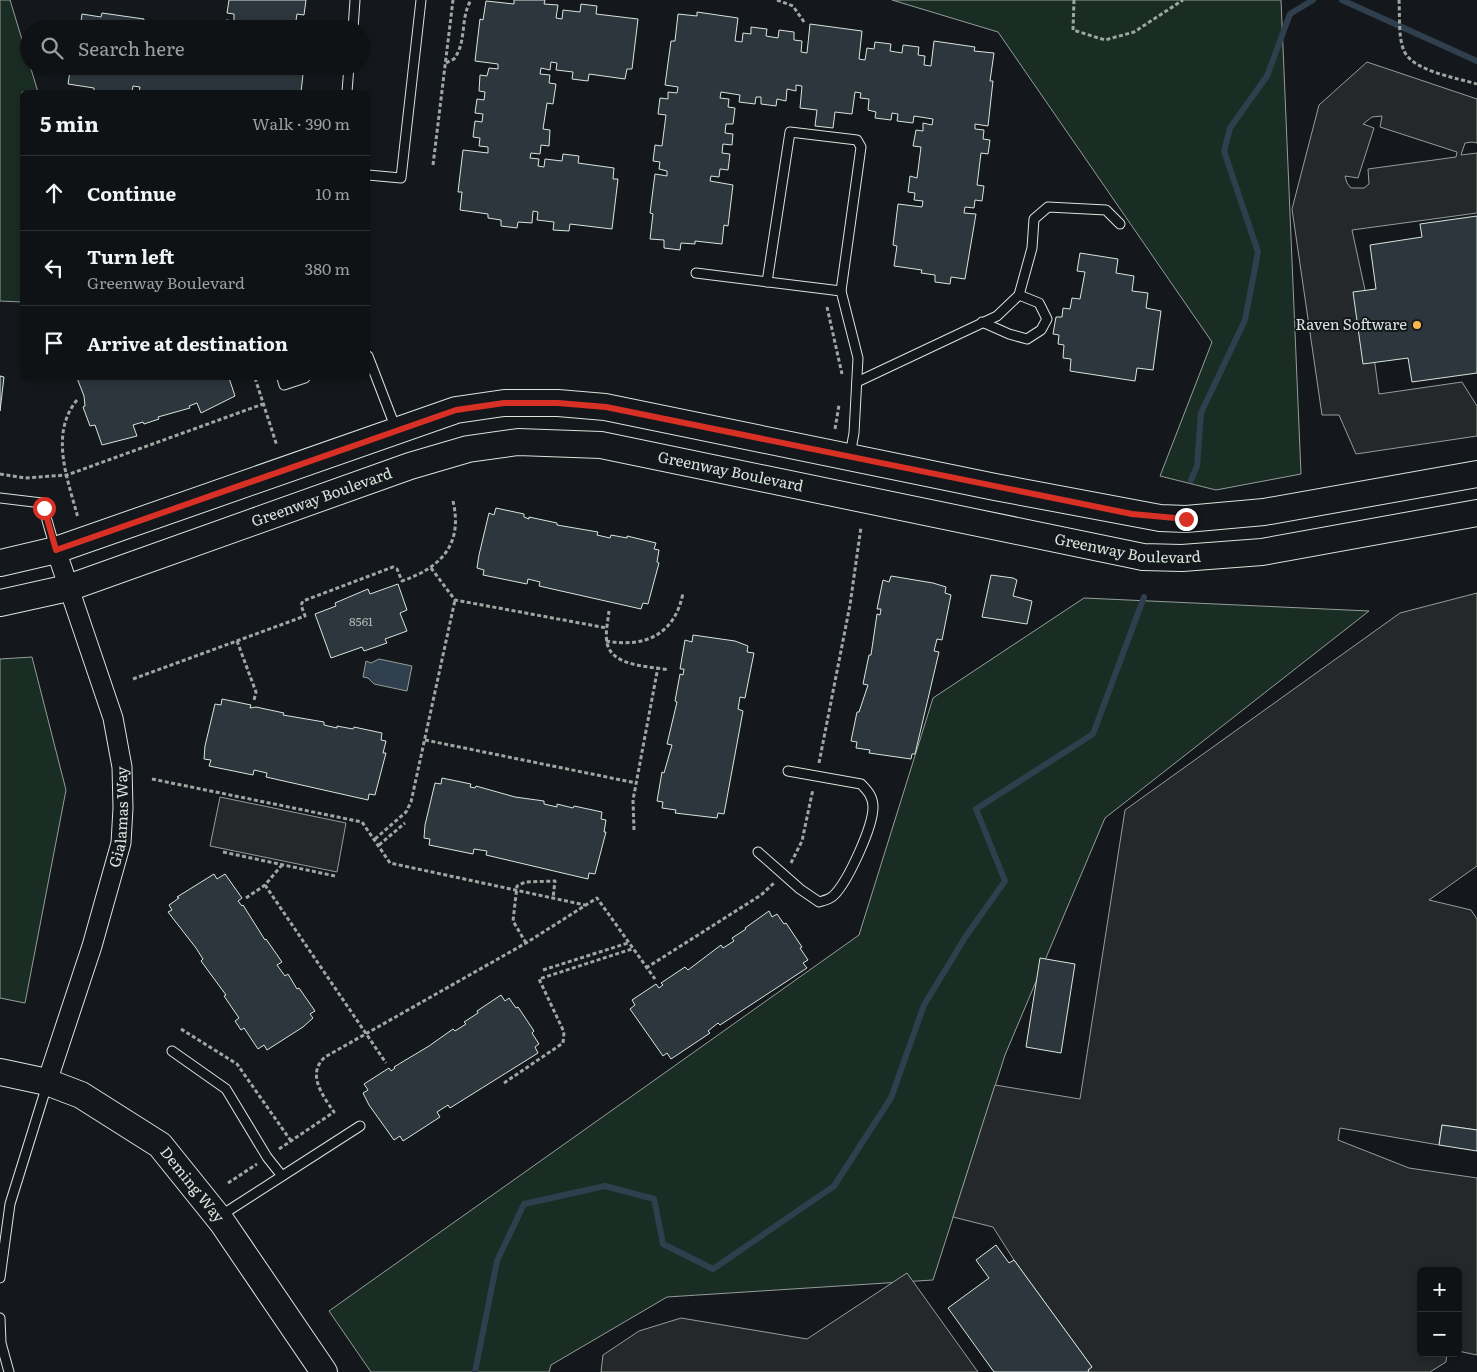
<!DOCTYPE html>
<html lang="en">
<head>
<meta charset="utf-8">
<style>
	:root { --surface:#0f1215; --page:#1d2022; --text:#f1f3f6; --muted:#9b9ea0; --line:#2f3234 }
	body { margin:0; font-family:Literata,serif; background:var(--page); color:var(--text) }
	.controls { position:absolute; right:15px; bottom:15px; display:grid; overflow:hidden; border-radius:8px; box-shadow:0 2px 8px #0003 }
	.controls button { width:45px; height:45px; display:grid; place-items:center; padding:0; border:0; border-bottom:1px solid var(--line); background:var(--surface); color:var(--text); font:25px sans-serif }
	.stop { position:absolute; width:15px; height:15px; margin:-11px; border:4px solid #d93025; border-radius:50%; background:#fff }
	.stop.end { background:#d93025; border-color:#fff; box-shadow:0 1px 5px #0008 }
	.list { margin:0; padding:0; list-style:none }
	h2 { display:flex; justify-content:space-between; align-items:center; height:65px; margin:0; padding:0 20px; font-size:21px }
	h2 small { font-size:16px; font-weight:400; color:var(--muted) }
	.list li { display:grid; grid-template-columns:32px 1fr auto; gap:15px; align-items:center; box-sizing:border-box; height:75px; padding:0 20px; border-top:1px solid var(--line) }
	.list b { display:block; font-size:19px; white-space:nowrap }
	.list p { margin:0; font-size:16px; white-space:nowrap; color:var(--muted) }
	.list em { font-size:16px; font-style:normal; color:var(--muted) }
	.icon { flex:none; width:28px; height:28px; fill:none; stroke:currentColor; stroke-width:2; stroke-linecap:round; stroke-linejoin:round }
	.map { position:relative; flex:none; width:1477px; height:1372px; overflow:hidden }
	.search { position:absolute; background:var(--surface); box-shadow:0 2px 8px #0003; left:20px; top:20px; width:350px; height:55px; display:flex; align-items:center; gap:12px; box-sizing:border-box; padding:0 18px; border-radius:28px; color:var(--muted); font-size:19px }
	.panel { position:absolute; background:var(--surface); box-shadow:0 2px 8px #0003; left:20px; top:90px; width:350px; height:290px; border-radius:8px }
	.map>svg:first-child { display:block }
	.green { fill:#1a2d24; stroke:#939e99 }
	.parking { fill:#24282b; stroke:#939e99; fill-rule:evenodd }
	.water { fill:#2f3f4d; stroke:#939e99 }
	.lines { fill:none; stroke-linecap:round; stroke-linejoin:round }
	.stream { stroke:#2f3f4d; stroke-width:6 }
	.building { fill:#2c363c; stroke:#d8e6dc }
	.lane-casing { stroke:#d8e6dc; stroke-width:11 }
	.street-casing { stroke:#d8e6dc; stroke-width:21 }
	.secondary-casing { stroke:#d8e6dc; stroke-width:28 }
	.path { stroke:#9da8a2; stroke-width:3; stroke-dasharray:4 2.5; stroke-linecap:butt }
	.lane { stroke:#14181c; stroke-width:9 }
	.street { stroke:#14181c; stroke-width:19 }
	.secondary { stroke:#14181c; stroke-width:26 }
	.route { stroke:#d93025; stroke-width:6 }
	.poi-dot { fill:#ffb74d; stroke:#14181c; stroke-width:2 }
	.labels { text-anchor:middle; stroke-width:4; stroke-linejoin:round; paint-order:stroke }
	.number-label { font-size:12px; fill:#adbab4 }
	.poi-label { font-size:15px; fill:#d8e6dc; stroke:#14181c; text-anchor:end }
	.street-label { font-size:15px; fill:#d8e6dc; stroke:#14181c }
</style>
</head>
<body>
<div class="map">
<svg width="1477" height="1372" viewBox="0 0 1477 1372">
	<rect width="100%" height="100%" fill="#14181c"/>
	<!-- green -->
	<g class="green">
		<polygon points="0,0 10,0 38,92 22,92 22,302 0,301"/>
		<polygon points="892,0 1281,0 1301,474 1216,490 1160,476 1212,342 998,32"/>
		<polygon points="1084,598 1369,611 1105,818 1005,1055 933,1280 667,1297 551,1365 549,1372 371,1372 329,1311 859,935 933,698"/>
		<polygon points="32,657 66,790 25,1003 0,998 0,659"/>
	</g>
	<!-- parking -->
	<g class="parking">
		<path d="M1367 62 1477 99V143L1472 142 1465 143 1461 155 1477 153V213L1352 230 1365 290 1379 394 1462 382 1477 406V436L1356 454 1339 415H1322L1292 209 1319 105ZM1382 116 1380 127 1457 152 1456 157 1368 169 1369 184 1364 188H1351L1347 183 1345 176 1358 178 1374 128 1363 124 1372 117Z"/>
		<polygon points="1477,593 1477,866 1429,900 1471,910 1477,919 1477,1130 1442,1125 1439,1145 1340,1128 1338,1140 1409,1168 1477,1178 1477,1355 1458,1351 1458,1271 1421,1271 1421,1353 1447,1353 1446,1362 1430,1372 1089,1372 1088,1370 1092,1367 1014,1260 993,1227 953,1217 995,1085 1080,1099 1125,810 1400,613"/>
		<polygon points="220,797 346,823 337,872 210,846"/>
		<polygon points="907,1273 978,1372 601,1372 603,1355 639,1331 681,1318 807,1339"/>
	</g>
	<!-- water -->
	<polygon class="water" points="379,659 412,666 407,691 374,684 368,678 363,677 366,661 371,663"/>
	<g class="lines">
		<!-- stream -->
		<g class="stream">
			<polyline points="1342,0 1477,61"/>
			<polyline points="1191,480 1197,466 1201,413 1245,320 1258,252 1224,151 1230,128 1267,76 1290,14 1313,0"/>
			<polyline points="475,1372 497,1261 524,1204 605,1186 654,1199 663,1244 713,1269 834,1186 891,1098 924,1005 966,936 1005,881 976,809 1093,734 1144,597"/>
		</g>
	</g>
	<!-- building -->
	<g class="building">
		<polygon points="229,0 306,0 304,15 297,14 295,27 302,29 225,29 226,20 234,21 234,14 227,13"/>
		<polygon points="514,0 545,0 544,4 558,5 556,18 562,19 563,10 580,12 581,4 597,6 596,14 638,19 632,69 627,69 625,79 589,74 588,81 572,79 573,72 556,70 557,63 551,62 550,70 541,68 540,74 550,75 549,83 556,84 553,104 547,103 543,129 550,130 549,146 541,145 540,154 531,153 530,158 539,159 538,166 544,167 545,159 562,161 563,154 579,156 578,163 614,168 613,179 618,179 612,229 570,224 569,231 553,230 554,222 537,220 538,212 533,211 532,223 518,222 517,228 501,226 501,220 488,218 488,214 460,210 462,192 458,192 463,150 488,153 488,147 479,146 480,138 473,137 475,121 482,122 483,114 475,113 477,99 484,100 485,92 479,91 480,75 487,76 489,68 498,69 498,64 475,61 480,19 483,20 486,1 514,4"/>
		<polygon points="697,12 738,18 735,41 742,42 743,33 751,34 751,27 767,29 766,36 778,38 779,30 794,32 794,40 802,41 801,52 807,53 810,24 862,31 859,59 865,60 867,48 874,49 875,42 891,44 890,51 902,53 903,45 919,47 918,55 925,56 924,65 931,66 934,41 975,47 974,51 994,53 990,81 993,81 988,126 975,124 975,129 984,130 983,139 990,140 988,154 981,153 977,185 984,186 982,201 975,200 974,208 965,207 964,213 976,214 965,279 951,277 950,284 935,282 935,275 921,273 922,270 894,266 897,246 893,245 898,204 922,207 923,201 914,200 915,193 908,192 910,176 917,178 921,147 913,146 916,130 923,131 923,123 932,125 933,119 914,116 913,123 897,121 898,114 892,113 891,120 875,118 876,112 868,110 869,99 860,98 861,93 855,92 852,114 835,112 833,128 815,126 817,110 800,108 802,86 796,85 796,91 787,89 786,101 777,99 776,106 761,104 761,97 756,97 755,104 739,102 740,95 721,92 720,98 729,99 728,107 735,108 733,124 726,124 725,133 733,134 732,145 723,144 722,153 730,154 728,170 720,169 719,177 711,176 710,181 733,185 728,226 724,225 722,244 695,241 695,244 681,243 680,250 664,248 664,240 650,239 653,214 650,213 655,174 667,176 667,171 659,169 660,162 653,161 655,145 662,146 666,115 658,114 660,98 668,99 668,92 677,93 678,87 665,85 671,41 675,41 678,14 697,16"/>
		<polygon points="102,13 144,19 142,29 80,29 82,14 101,17"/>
		<polygon points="63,66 304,66 301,92 139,92 140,87 133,86 132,92 94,92 94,88 68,84 70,71 63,70"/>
		<polygon points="1477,216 1477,373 1412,382 1408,358 1363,364 1353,292 1376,289 1370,245 1422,237 1420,224"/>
		<polygon points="1080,253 1118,259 1116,273 1134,276 1132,291 1148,293 1146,308 1161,311 1153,370 1137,368 1135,381 1070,371 1071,359 1063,358 1064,345 1058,344 1059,335 1053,334 1056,317 1062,317 1063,308 1070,309 1072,298 1080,299 1085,272 1077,271"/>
		<polygon points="0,376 4,377 0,411"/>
		<polygon points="77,378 229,378 235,396 201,413 197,403 189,406 190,408 158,417 159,419 144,424 143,422 133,425 137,436 102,445 95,425 90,426 83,407 85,406 84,396"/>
		<polygon points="496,508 524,514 524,517 529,519 529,517 557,523 557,525 598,532 597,535 610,538 611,535 627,538 627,536 656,543 654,549 659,550 657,562 659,563 648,604 643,603 641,609 539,586 540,582 528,579 527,584 483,575 484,570 477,568 479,555 489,513 494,515"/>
		<polygon points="991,575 1013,578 1017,580 1013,596 1032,601 1027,624 982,617"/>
		<polygon points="891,576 933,583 946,587 945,593 951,595 942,640 937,639 934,651 939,652 915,754 912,754 911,759 869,753 870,750 856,748 857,742 851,741 857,712 859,712 868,685 863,684 869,655 871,655 877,614 880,615 881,609 877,609 883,580 889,582"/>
		<polygon points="398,584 407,610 400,613 407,631 385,639 387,643 364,651 362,647 331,658 315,614 336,606 335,603 368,589 370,594"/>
		<polygon points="693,635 735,641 748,646 747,652 754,653 745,698 740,697 738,709 743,711 724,814 718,813 717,818 675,813 676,810 662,808 663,802 657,801 662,772 664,773 672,745 667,744 677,702 675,701 680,674 683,675 684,669 680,669 685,640 692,642"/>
		<polygon points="222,699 251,705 250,708 256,707 284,713 283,715 324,722 324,725 337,728 337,726 353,729 354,727 382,733 381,740 386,741 383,753 386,753 375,795 369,794 368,800 266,777 267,773 254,770 253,775 209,766 211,760 204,759 205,746 215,704 221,705"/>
		<polygon points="442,778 471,784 470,787 475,788 476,786 515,797 544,801 544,804 557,807 557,804 573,808 574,806 602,812 601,819 606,820 604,832 606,832 595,874 589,873 588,879 486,855 487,851 474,849 473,854 429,845 430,839 424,838 425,825 435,783 441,784"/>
		<polygon points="214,874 217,879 225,874 242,898 238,901 242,906 243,905 265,940 266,939 282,962 277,965 285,976 288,974 297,989 299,988 315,1011 310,1014 313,1018 303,1027 267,1050 264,1045 258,1049 244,1028 241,1030 235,1021 239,1018 224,996 226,995 201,961 203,959 196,948 168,912 172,910 169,905 179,898 177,897"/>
		<polygon points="769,911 772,917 777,914 784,924 786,923 802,947 800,948 808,960 803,963 807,968 720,1025 718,1023 708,1031 710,1033 671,1059 667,1053 663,1056 630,1009 635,1005 632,1000 656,984 659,988 663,985 661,983 685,967 688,970 721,945 723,948 734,941 732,938 746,929 745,928"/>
		<polygon points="1040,958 1075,964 1061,1053 1026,1047"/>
		<polygon points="501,995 505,1001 509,998 516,1008 518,1007 534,1031 532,1033 539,1044 535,1047 538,1053 450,1108 448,1105 437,1112 440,1117 403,1141 400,1136 394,1140 369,1105 363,1093 368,1090 364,1084 389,1068 391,1071 395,1068 394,1067 429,1046 453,1029 455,1031 466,1024 464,1022 478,1013 477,1011"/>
		<polygon points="1442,1125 1477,1130 1477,1151 1439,1145"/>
		<polygon points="996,1245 1009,1263 1014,1260 1092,1367 1088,1370 1089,1372 994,1372 948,1308 989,1278 976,1260"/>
	</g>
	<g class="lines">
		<defs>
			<g id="lane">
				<polyline points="353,29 355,0"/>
				<polyline points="347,92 349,66"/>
				<polyline points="368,175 401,178 421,0"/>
				<polyline points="696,273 841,291 858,358 854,433 850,455"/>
				<polyline points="767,282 790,132 857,140 861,147 841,291"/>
				<polyline points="982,322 1009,334 1027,339 1041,330 1047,319 1039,303 1019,295"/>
				<polyline points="368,356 396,429"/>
				<polyline points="282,378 284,385 305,378"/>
				<polyline points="857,382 997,316 1019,295 1032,248 1034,219 1048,207 1106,210 1120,224"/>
				<polyline points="0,498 42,503 55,548"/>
				<path d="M758 852 800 889 819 902C826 900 831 899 836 893 849 878 873 827 873 807 873 797 868 791 861 784L788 771"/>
				<polyline points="172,1051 226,1089 267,1157 282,1176"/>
				<polyline points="220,1216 360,1126"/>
				<polyline points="0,1278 10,1204 47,1085"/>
				<polyline points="0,1318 1,1343 9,1372"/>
			</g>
			<g id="street">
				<path id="s1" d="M47 1082 92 946 121 843 123 808 122 767 113 718 56 550"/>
			</g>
			<g id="secondary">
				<polyline points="0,563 56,550 456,410 504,403 558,403 605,407 995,487 1160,518 1186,519 1264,512 1477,474"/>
				<path id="s2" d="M0 603 68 588 410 466 468 449 518 442 601 445 1143 557 1182 558 1262 552 1477 513"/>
				<path id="s3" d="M0 1072 47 1082 81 1095 160 1145 222 1222 324 1372"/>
			</g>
		</defs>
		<!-- lane casing -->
		<use href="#lane" class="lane-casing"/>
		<!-- street casing -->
		<use href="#street" class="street-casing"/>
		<!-- secondary casing -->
		<use href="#secondary" class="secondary-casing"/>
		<!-- path -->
		<g class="path">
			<polyline points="777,0 793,6 804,22"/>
			<polyline points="1074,0 1073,30 1105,40 1134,32 1183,0"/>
			<path d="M1399 0C1400 15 1398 37 1404 51 1413 71 1457 78 1477 84"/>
			<path d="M446 63 454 59C467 42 460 18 471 0"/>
			<polyline points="433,165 453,0"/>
			<polyline points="827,307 842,374"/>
			<polyline points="255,378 277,446"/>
			<path d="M77 400C49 434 68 480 78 518"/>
			<polyline points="835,429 839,405"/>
			<polyline points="0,474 25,478 67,475 263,404"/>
			<polyline points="431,568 455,600 607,628"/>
			<path d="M609 611C608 621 605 633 607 643 612 667 650 666 669 670"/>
			<polyline points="237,641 256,692 254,700"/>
			<path d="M606 641C646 648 675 634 683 593"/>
			<path d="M133 679 305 616 301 605 303 601 393 567 397 569 402 581C442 567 463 544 453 501"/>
			<polyline points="425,740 636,783"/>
			<polyline points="819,763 850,605 861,527"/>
			<polyline points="152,779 362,822 390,863 585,905"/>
			<polyline points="634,830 633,800 658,667"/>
			<polyline points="375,839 406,812 411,802 455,600"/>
			<polyline points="379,845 405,823"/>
			<polyline points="223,852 335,876"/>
			<polyline points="791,863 802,841 813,789"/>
			<polyline points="265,885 386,1063"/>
			<polyline points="246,898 265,885 282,865"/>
			<polyline points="526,943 513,921 517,886 525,882 555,881 553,898"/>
			<polyline points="646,968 761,895 774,883"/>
			<polyline points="543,970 628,943"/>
			<polyline points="181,1029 237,1064 291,1141"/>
			<polyline points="504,1083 563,1043 564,1032 539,979 632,949"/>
			<path d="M279 1149 334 1112C323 1096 306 1074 325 1057L526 943 597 898 655 979"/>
			<polyline points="228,1183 257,1164"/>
		</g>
		<!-- lane -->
		<use href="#lane" class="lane"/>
		<!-- street -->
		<use href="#street" class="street"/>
		<!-- secondary -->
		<use href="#secondary" class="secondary"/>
	</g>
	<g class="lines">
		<!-- route -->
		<polyline class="route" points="44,508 56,550 456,410 504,403 558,403 606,407 1132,514 1186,519"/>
	</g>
	<!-- markers -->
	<circle class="poi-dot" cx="1417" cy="325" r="5"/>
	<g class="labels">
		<!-- number labels -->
		<g class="number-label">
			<text x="361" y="626">8561</text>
		</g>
		<!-- poi labels -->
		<g class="poi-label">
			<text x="1407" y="330">Raven Software</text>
		</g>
		<!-- street labels -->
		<g class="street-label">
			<text dy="5" stroke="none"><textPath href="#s2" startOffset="759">Greenway Boulevard</textPath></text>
			<text dy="5" stroke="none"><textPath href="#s2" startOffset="339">Greenway Boulevard</textPath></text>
			<text dy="5" stroke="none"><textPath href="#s2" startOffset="1164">Greenway Boulevard</textPath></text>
			<text dy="5" stroke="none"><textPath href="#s1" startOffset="276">Gialamas Way</textPath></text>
			<text dy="5" stroke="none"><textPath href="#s3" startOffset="229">Deming Way</textPath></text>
		</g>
	</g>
</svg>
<div class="controls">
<button>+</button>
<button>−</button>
</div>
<div class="stop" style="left:44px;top:508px"></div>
<div class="stop end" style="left:1186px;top:519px"></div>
<div class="search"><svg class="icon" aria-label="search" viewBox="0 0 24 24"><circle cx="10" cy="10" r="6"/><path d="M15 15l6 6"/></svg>Search here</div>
<section class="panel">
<h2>5 min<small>Walk · 390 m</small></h2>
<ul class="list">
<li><svg class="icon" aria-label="ahead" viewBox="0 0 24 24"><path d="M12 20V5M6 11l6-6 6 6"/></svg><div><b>Continue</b></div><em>10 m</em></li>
<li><svg class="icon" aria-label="left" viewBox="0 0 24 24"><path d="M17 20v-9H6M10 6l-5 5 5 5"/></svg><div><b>Turn left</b><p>Greenway Boulevard</p></div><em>380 m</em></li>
<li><svg class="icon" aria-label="arrive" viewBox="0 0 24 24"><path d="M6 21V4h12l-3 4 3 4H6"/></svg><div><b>Arrive at destination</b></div></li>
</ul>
</section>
</div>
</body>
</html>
